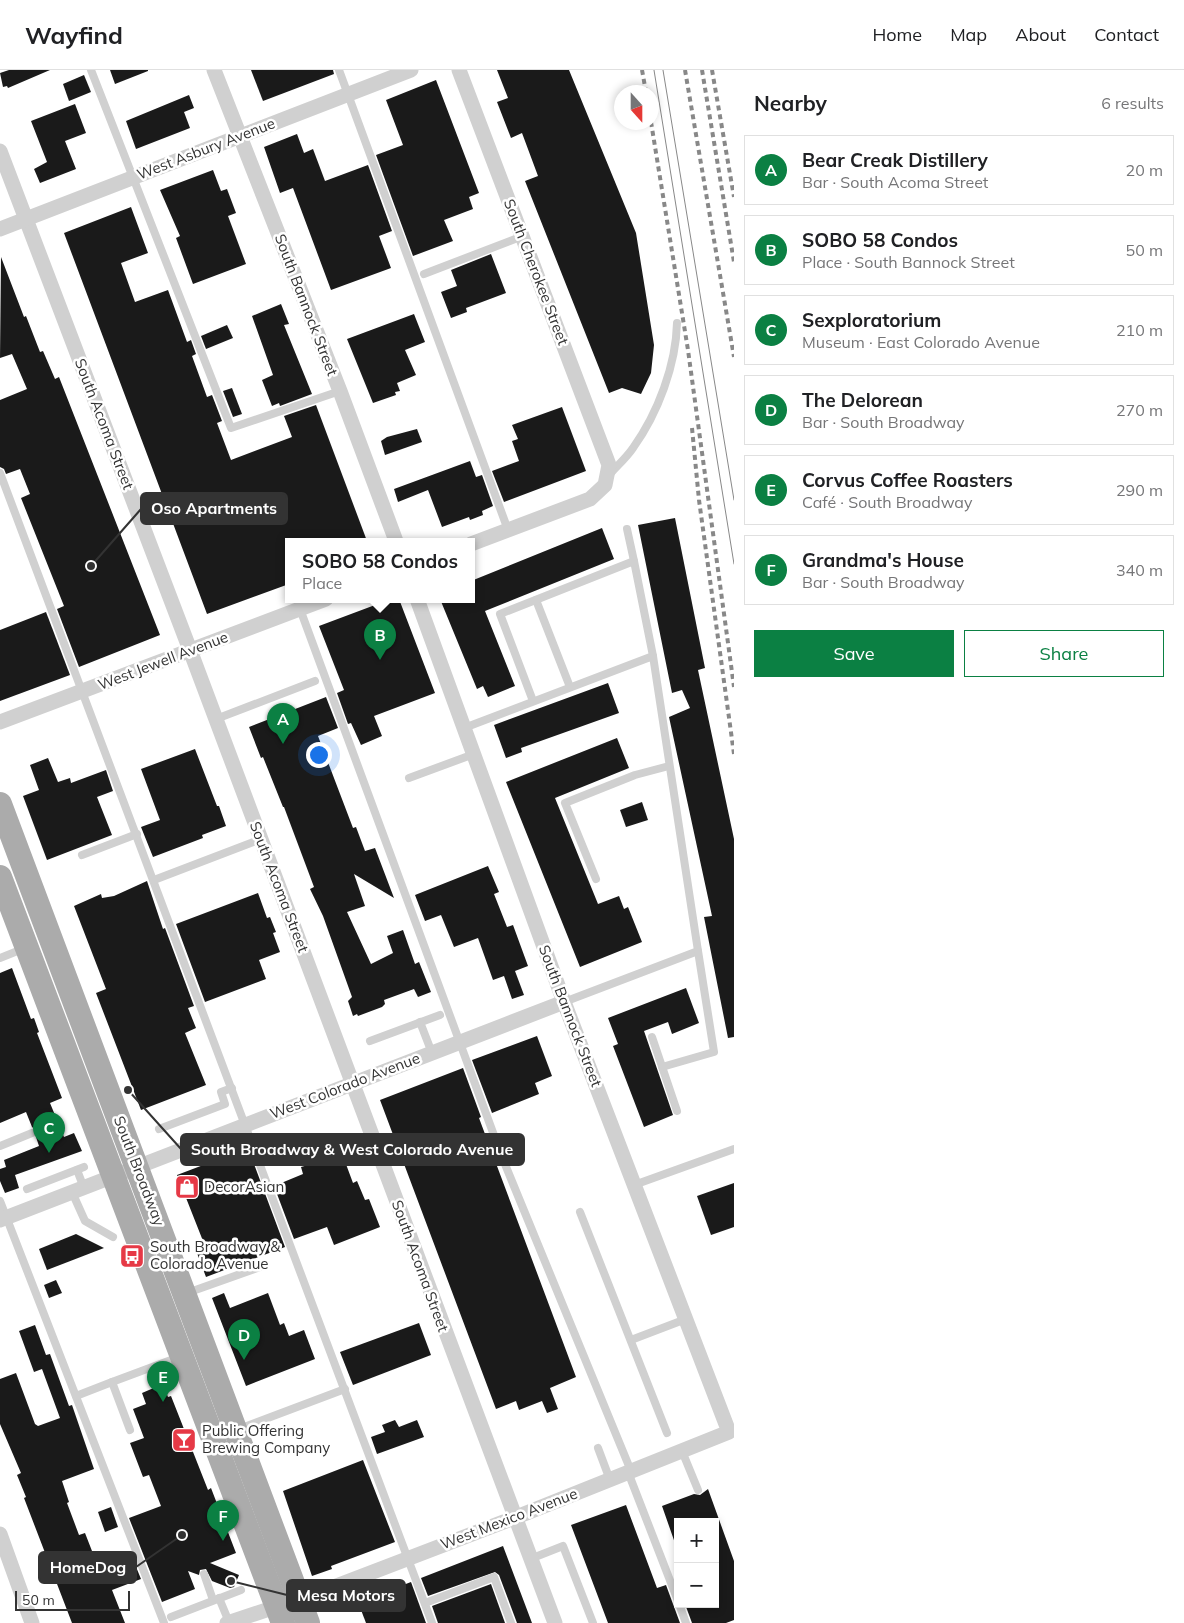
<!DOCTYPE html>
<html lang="en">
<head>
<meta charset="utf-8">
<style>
	:root { --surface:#fff; --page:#f2f2f2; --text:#202124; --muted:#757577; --line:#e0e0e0; --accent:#0b8043 }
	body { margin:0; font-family:Mulish,sans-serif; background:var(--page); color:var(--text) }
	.controls { position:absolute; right:15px; bottom:15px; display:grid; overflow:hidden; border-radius:0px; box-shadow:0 2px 8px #0003 }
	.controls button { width:45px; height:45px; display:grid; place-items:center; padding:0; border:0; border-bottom:1px solid var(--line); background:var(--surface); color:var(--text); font:25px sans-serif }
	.compass { position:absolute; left:614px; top:15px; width:45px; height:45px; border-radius:50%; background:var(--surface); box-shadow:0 2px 8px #0003; rotate:159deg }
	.scale { position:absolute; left:15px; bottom:12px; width:115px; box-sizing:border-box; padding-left:5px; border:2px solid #333; border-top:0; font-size:14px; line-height:18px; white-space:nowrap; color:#333; -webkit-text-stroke:4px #fff; paint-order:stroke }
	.you { position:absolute; left:318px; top:684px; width:18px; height:18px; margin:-12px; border:4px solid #fff; border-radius:50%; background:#1a73e8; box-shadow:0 0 0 8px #1a73e833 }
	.badge { display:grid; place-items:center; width:32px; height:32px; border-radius:50%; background:var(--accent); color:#fff; font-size:16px; font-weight:700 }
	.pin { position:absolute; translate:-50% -41px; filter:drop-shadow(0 1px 2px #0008) }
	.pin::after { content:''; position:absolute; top:26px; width:18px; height:15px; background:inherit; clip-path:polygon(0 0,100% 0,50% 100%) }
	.popup { position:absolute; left:285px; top:468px; width:190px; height:65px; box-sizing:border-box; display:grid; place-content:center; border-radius:0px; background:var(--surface); filter:drop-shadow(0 1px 4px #0005); font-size:16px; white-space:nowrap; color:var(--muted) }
	.popup b { font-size:19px; color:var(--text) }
	.popup::after { content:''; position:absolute; left:50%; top:100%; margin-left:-10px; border:10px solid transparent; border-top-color:var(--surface) }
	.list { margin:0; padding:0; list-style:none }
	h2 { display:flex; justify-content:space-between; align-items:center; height:65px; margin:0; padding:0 20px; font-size:21px }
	h2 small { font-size:16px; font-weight:400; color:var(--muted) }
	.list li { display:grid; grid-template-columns:32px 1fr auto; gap:15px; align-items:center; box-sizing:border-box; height:70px; margin:0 10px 10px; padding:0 10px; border:1px solid var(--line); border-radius:0px }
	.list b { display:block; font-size:19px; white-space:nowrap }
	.list p { margin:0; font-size:16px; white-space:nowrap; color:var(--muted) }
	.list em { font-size:16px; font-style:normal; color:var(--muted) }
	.actions { display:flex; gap:10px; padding:15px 20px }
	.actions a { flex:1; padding:11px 0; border:1px solid var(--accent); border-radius:0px; text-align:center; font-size:18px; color:var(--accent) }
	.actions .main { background:var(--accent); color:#fff }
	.map { position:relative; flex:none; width:734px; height:1553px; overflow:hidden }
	header { display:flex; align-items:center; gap:30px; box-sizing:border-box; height:70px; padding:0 25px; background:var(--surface); border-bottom:1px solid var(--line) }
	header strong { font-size:24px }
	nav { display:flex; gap:28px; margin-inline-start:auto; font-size:18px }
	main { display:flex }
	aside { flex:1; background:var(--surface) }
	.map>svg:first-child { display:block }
	.building { fill:#1a1a1a }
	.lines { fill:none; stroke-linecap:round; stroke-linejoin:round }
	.lane { stroke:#d0d0d0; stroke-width:8 }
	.street { stroke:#d0d0d0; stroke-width:15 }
	.primary { stroke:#ababab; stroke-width:24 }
	.tram { stroke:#888; stroke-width:1 }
	.rail { stroke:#888; stroke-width:4; stroke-dasharray:5 4; stroke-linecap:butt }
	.labels { text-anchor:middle; stroke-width:5; stroke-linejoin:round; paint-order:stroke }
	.street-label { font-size:15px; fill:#333; stroke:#fff }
	.poi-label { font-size:15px; fill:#333; stroke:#fff; text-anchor:start }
	.leader { fill:none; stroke:#333; stroke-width:2 }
	.callout-dot { fill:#333; stroke:#fff; stroke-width:2 }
	.callout { fill:#333; stroke:#333; stroke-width:2 }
	.callout-label { font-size:16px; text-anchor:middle; font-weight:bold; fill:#fff }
</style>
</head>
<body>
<header>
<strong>Wayfind</strong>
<nav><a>Home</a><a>Map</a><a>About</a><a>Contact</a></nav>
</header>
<main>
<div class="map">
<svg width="734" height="1553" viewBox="0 0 734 1553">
	<rect width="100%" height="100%" fill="#fff"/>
	<!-- building -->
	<g class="building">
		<polygon points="9,0 50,0 8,18 7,16 3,17 0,3"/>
		<polygon points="110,0 148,0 148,1 115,14"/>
		<polygon points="251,0 333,0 334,4 263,31"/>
		<polygon points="497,0 569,0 636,163 654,275 651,303 641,324 622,318 609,323 525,111 538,106 522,63 511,68 497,32 508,28"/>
		<polygon points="84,5 91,22 69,31 63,14"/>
		<polygon points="436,10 479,123 469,127 473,139 444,150 453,171 413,186 376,85 403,75 386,30"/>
		<polygon points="189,25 194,38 184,42 190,58 136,79 126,51"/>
		<polygon points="75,34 86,63 65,71 76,99 40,113 34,99 47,92 31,51"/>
		<polygon points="297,64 304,83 313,79 325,111 368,95 392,161 379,166 391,198 331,220 293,118 280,123 264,77"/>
		<polygon points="213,100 221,121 227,119 236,143 228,146 246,194 193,214 176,168 180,166 160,120"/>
		<polygon points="131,137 148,183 121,193 135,232 168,220 187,272 191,270 196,284 192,286 207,327 212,325 222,351 217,353 231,390 292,367 284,346 316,335 367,471 289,471 289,514 207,544 64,163"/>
		<polygon points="491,184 506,223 466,238 467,242 451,248 441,222 457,216 451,200"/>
		<polygon points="1,187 24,247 26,246 40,282 43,281 55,309 59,307 160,565 79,597 57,539 64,536 21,428 30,424 20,399 6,404 4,399 0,397 0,330 27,319 12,284 0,288"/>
		<polygon points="281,234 289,254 284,255 312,324 280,336 279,333 272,336 262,310 273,305 252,246"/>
		<polygon points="414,244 425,272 405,280 416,305 397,313 400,321 395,322 396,325 373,333 347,269"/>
		<polygon points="227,255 233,268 206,279 201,266"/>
		<polygon points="232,318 242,344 233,347 223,321"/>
		<polygon points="562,337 586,401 504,432 492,401 519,391 512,371 518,369 512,355"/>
		<polygon points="417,359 422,372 385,385 381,371 387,367"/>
		<polygon points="470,391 476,407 482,405 493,436 482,441 483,445 470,450 469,447 442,457 428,420 398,432 394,419"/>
		<polygon points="675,448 705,598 698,600 734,769 734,967 728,968 704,847 712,846 669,647 690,638 682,620 672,623 638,455"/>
		<polygon points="602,458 614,489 485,541 515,616 488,627 483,616 477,619 440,529 471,529 471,511"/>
		<polygon points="391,529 399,529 435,623 374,646 382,666 361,675 351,653 348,654 337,623 344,620 319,556"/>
		<polygon points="46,542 70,605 0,631 0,560"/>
		<polygon points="608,613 619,643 521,678 522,682 506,688 494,655"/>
		<polygon points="326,627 338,658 318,666 353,758 356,757 365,781 375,778 394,828 354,804 365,836 347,842 371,894 393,883 387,866 403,860 415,894 419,892 431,922 418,927 414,919 384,930 385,934 382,937 358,946 357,944 353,946 348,931 352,927 323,846 310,819 314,817 284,737 283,737 263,687 261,688 249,657"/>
		<polygon points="617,668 629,698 555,728 598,834 619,826 624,839 628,837 642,872 580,897 506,712"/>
		<polygon points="195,679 217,736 219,736 226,756 202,765 203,768 153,787 141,757 160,750 141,699"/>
		<polygon points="48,688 58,712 70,708 71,713 106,700 113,721 97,727 112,765 47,790 23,726 39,720 30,695"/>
		<polygon points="642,732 648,750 626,757 620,740"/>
		<polygon points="488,796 499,822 494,824 507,857 513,855 528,896 515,901 524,925 512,929 504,906 493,910 478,868 454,877 441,845 425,851 415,825"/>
		<polygon points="147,811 163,859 165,858 194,936 188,938 196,958 185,963 206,1015 141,1040 96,923 106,919 74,836 101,824 102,828 114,826"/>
		<polygon points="258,823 267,848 270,847 276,862 273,863 280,882 259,890 266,909 205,932 176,854"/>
		<polygon points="12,898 31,949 34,948 39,962 37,963 62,1028 50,1033 64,1067 74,1063 82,1081 15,1105 19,1118 5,1123 0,1111 0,1099 6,1097 4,1090 39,1076 36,1067 37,1061 32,1057 26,1042 0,1053 0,903"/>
		<polygon points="686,918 699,953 672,964 668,952 644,961 673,1045 644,1057 613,976 618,974 608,948"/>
		<polygon points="537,966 552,1006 535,1013 539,1024 492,1043 472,990"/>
		<polygon points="463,998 481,1047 479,1048 576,1307 550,1318 558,1339 547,1343 542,1331 519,1340 516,1331 496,1339 380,1030"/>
		<polygon points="337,1070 353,1113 357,1111 365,1130 369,1129 380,1157 334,1175 327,1157 294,1169 274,1116 303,1104 301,1097 308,1095 304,1083"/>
		<polygon points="248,1078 285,1177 206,1207 194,1175 203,1171 177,1105"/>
		<polygon points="734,1113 734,1157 711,1165 697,1126"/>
		<polygon points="76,1164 104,1178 47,1200 39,1179"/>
		<polygon points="56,1210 62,1223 49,1228 44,1215"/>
		<polygon points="224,1223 230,1238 268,1223 280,1255 284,1253 289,1266 304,1260 315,1289 246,1316 212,1228"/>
		<polygon points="419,1253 431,1285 353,1315 340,1282"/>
		<polygon points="35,1255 46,1285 50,1284 69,1336 72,1335 94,1399 62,1411 69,1432 67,1433 79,1465 85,1463 99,1499 132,1487 141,1509 112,1520 125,1553 72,1553 24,1428 26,1427 17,1405 21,1403 0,1354 0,1309 16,1303 35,1354 38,1356 60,1348 42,1299 34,1302 19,1261"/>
		<polygon points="163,1314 168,1327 171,1326 208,1420 211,1418 236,1483 210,1493 239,1505 234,1517 230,1518 212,1511 206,1499 200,1500 199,1505 188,1501 195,1519 162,1532 129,1448 161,1436 149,1405 143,1407 130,1373 144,1368 133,1339 146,1334 142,1323"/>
		<polygon points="395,1350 399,1357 417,1350 424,1367 377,1384 371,1367 385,1362 382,1355"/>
		<polygon points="363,1390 395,1472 331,1496 332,1499 312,1506 283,1421"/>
		<polygon points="708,1419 734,1491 734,1550 726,1553 692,1553 685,1534 715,1534 715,1452 678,1452 676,1476 662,1436 694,1424 700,1425"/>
		<polygon points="626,1435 657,1518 666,1515 680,1553 608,1553 571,1455"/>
		<polygon points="111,1437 118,1457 105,1462 98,1442"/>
		<polygon points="503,1476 532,1553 517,1553 499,1505 495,1502 428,1526 421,1508"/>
		<polygon points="411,1512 426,1553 366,1553 358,1532"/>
		<polygon points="491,1514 505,1553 438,1553 432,1536"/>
	</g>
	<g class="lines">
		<!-- lane -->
		<g class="lane">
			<polyline points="91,0 231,358 340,321"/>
			<polyline points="339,0 508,460"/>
			<polyline points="424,204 523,166"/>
			<polyline points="0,403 432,1553"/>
			<path d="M610 404C618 395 627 387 633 378 658 343 676 295 677 253"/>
			<polyline points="627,459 634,491"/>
			<polyline points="536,530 570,617"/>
			<polyline points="300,539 502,1087 631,1401"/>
			<polyline points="533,631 500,544 634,491 653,586"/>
			<polyline points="216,649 315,611"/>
			<polyline points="464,658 653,586 698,881 564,932"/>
			<polyline points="409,708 474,684"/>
			<polyline points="82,785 137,764"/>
			<polyline points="596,809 565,733 635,705 669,696"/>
			<polyline points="154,810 261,769"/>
			<polyline points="0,888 25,878"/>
			<polyline points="420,952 432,983"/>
			<polyline points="652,967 677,1041"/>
			<polyline points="370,971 440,945"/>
			<polyline points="662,997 714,982 698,881"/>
			<polyline points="159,1059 225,1034 221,1022 232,1018"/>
			<polyline points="0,1076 32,1063"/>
			<polyline points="77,1100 84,1118"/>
			<polyline points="634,1115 734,1079"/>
			<polyline points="27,1119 84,1097"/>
			<polyline points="72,1122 85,1151 113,1167"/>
			<polyline points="0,1131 164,1553"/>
			<polyline points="580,1142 667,1363"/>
			<polyline points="187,1223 260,1197"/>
			<polyline points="631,1270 686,1249"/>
			<polyline points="76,1326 112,1312"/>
			<polyline points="239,1359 345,1319"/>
			<polyline points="130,1360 112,1312 179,1287"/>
			<polyline points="598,1378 610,1410"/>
			<polyline points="682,1381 698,1420"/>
			<polyline points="628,1402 678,1531"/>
			<polyline points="530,1489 563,1476 593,1553"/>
			<polyline points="204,1504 213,1530"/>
			<polyline points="219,1528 229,1552"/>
			<polyline points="425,1533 494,1507 511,1553"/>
			<polyline points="679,1534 686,1553"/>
			<polyline points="171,1547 241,1520"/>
		</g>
		<!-- street -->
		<g class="street">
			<polyline points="214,0 340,321 396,471"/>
			<polyline points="459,0 609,395 605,415 590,429 471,474"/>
			<polyline points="0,81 190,580 555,1553"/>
			<polyline points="0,159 411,0"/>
			<polyline points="0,652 326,529"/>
			<polyline points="0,1150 564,932"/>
			<polyline points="0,1464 32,1553"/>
			<polyline points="227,1553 318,1523 514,1448 729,1362 564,932 417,529"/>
		</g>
		<!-- primary -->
		<g class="primary">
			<polyline points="0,734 308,1553"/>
			<polyline points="0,807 283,1553"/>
		</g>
		<!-- tram -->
		<g class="tram">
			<polyline points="654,0 734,494"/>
			<polyline points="663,0 734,430"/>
		</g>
		<!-- rail -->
		<g class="rail">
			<polyline points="642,0 646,22"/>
			<polyline points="685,0 734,287"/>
			<polyline points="702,0 734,192"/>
			<polyline points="712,0 734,127"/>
			<polyline points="651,52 688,280 734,617"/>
			<polyline points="692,358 699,430 734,684"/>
		</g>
	</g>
	<!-- icons -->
	<defs>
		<symbol id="shop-square" viewBox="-11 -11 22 22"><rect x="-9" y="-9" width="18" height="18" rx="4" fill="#e63946" stroke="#fff"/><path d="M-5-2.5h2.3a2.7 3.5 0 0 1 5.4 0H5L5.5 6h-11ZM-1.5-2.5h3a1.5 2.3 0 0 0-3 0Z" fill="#fff"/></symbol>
		<symbol id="bus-square" viewBox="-11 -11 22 22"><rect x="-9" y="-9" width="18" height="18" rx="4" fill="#e63946" stroke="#fff"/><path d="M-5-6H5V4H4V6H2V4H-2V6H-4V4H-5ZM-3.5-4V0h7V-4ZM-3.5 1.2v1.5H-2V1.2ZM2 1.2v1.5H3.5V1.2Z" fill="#fff"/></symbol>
		<symbol id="bar-square" viewBox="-11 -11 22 22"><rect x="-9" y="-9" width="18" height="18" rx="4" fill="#e63946" stroke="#fff"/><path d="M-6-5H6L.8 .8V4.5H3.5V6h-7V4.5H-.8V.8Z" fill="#fff"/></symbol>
	</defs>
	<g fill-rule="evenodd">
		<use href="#shop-square" x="173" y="1103" width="28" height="28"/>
		<use href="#bus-square" x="118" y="1172" width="28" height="28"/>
		<use href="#bar-square" x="170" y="1356" width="28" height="28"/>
	</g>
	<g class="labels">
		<!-- street labels -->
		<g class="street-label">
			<text transform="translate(206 79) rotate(-21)" y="5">West Asbury Avenue</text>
			<text transform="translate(536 202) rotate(69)" y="5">South Cherokee Street</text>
			<text transform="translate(306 235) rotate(69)" y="5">South Bannock Street</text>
			<text transform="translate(104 354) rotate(69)" y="5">South Acoma Street</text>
			<text transform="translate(163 591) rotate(-21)" y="5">West Jewell Avenue</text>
			<text transform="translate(279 817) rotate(69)" y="5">South Acoma Street</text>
			<text transform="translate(570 946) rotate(69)" y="5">South Bannock Street</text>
			<text transform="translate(345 1016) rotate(-21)" y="5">West Colorado Avenue</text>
			<text transform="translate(139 1101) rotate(69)" y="5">South Broadway</text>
			<text transform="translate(420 1196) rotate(70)" y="5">South Acoma Street</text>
			<text transform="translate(509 1449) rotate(-21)" y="5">West Mexico Avenue</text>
		</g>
		<!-- poi labels -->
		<g class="poi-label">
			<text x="204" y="1122">DecorAsian</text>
			<text x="150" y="1182">South Broadway &amp;<tspan x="150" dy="17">Colorado Avenue</tspan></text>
			<text x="202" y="1366">Public Offering<tspan x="202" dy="17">Brewing Company</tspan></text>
		</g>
	</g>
	<!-- callouts -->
	<path class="leader" d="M91 496L141 439M128 1020L181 1079M182 1465L136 1497M231 1511L287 1525"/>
	<g class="callout-dot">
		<circle cx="91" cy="496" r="5"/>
		<circle cx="128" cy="1020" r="5"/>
		<circle cx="182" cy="1465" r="5"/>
		<circle cx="231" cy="1511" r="5"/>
	</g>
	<g class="callout">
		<rect x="141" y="423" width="146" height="31" rx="5"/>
		<rect x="181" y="1064" width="343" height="31" rx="5"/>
		<rect x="39" y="1482" width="97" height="31" rx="5"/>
		<rect x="287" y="1510" width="118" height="31" rx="5"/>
	</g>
	<g class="callout-label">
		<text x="214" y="444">Oso Apartments</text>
		<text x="352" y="1085">South Broadway &amp; West Colorado Avenue</text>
		<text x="88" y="1503">HomeDog</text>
		<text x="346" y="1531">Mesa Motors</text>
	</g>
</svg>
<div class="controls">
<button>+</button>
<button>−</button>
</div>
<svg class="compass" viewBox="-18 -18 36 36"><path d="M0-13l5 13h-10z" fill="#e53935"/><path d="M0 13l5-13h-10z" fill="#757577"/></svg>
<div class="scale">50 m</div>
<div class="you"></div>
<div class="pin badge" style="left:283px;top:674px">A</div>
<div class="pin badge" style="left:380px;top:590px">B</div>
<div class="popup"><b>SOBO 58 Condos</b>Place</div>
<div class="pin badge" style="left:49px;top:1083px">C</div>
<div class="pin badge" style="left:244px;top:1290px">D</div>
<div class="pin badge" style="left:163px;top:1332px">E</div>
<div class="pin badge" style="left:223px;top:1471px">F</div>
</div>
<aside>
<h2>Nearby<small>6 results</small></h2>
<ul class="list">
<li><span class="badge">A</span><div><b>Bear Creak Distillery</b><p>Bar · South Acoma Street</p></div><em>20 m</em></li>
<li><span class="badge">B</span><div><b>SOBO 58 Condos</b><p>Place · South Bannock Street</p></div><em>50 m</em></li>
<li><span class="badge">C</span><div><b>Sexploratorium</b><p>Museum · East Colorado Avenue</p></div><em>210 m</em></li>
<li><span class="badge">D</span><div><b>The Delorean</b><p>Bar · South Broadway</p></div><em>270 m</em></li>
<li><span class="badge">E</span><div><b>Corvus Coffee Roasters</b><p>Café · South Broadway</p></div><em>290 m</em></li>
<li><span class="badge">F</span><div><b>Grandma's House</b><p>Bar · South Broadway</p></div><em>340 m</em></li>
</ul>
<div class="actions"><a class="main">Save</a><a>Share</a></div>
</aside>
</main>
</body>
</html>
